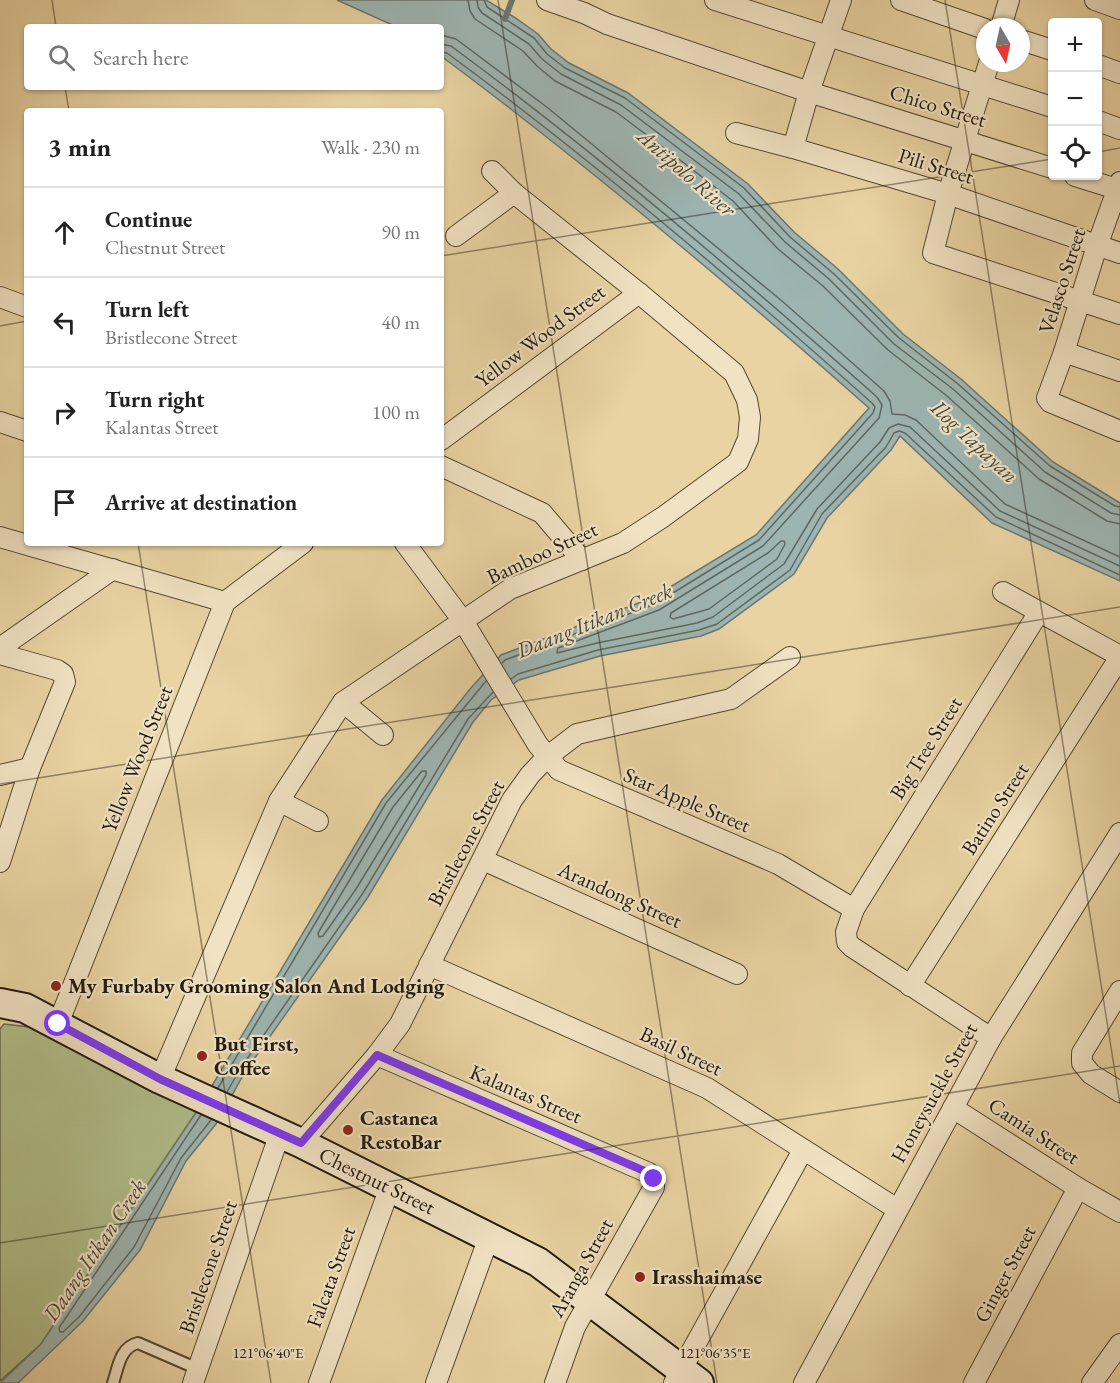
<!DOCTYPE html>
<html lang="en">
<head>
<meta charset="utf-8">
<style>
	:root { --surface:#fff; --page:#f6f6f6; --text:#222; --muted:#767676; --line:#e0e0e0 }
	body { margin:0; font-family:"EB Garamond",serif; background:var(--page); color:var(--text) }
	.controls { position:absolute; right:18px; top:18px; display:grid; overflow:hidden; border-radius:6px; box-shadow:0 2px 4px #0004 }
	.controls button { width:54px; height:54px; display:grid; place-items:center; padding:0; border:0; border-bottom:2px solid var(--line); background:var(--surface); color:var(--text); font:30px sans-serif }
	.compass { position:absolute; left:976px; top:18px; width:54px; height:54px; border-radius:50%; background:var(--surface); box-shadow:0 2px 4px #0004; rotate:171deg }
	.stop { position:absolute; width:18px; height:18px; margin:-14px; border:4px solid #7c3aed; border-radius:50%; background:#fff }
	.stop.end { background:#7c3aed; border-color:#fff; box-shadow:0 2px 6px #0008 }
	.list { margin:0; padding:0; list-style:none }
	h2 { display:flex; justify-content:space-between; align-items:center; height:78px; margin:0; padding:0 24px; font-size:26px }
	h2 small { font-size:20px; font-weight:400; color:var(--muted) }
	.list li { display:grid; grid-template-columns:39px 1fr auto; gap:18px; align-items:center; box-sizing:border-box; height:90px; padding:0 24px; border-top:2px solid var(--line) }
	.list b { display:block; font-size:22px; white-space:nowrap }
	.list p { margin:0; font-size:20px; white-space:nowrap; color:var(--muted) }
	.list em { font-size:20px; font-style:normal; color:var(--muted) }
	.icon { flex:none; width:33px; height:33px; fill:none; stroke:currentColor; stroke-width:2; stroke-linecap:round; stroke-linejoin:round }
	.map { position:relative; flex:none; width:1120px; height:1383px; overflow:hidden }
	.search { position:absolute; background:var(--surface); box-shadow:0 2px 4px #0004; left:24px; top:24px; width:420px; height:66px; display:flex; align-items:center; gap:15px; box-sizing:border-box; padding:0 21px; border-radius:6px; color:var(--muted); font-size:22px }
	.panel { position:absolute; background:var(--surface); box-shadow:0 2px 4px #0004; left:24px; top:108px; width:420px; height:438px; border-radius:6px }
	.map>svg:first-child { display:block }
	.green { fill:#b0be8a; stroke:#686c4d; stroke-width:1.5 }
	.water { fill:#9db5b2; stroke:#6b7771; stroke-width:1.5 }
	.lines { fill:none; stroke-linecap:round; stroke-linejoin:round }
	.shore { stroke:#5f6861; stroke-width:1.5 }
	.stream { stroke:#6b7771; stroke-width:6 }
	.lane-casing { stroke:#534834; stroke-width:14 }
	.street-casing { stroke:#534834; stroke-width:22 }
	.secondary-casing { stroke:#211a10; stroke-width:32 }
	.lane { stroke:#f1e2c3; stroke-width:10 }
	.street { stroke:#f1e2c3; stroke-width:20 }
	.secondary { stroke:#f1e2c3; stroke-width:28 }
	.route { stroke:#7c3aed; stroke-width:8 }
	.ticks { fill:none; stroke:#211a10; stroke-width:1.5; stroke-opacity:0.45 }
	.poi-dot { fill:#8f2418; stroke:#f1e2c3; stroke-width:2 }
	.labels { text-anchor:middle; stroke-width:4.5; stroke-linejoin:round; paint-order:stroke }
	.street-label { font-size:21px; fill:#211a10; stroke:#f1e2c3 }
	.poi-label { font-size:21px; font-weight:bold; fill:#211a10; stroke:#f1e2c3; text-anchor:start }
	.water-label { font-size:22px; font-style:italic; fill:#464841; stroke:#f1e2c3 }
	.ticks-label { font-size:15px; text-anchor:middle; fill:#211a10; stroke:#f1e2c3; stroke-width:4.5; stroke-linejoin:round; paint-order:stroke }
</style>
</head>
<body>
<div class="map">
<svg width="1120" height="1383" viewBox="0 0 1120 1383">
	<rect width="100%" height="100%" fill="#e9d3a2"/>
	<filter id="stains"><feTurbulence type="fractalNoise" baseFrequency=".00333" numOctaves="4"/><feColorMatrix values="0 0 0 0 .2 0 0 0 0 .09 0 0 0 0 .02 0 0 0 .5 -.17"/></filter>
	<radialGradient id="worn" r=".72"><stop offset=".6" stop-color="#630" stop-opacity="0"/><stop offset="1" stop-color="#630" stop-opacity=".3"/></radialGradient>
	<!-- green -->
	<polygon class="green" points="4,1024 29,1027 197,1111 41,1344 0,1381 0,1029"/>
	<!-- water -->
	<path class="water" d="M337 0H486L514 17 538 34 551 49 569 63 628 93 748 184 794 232 838 269 903 334 961 379 1053 462 1120 503V581L992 523 900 436 891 450 827 518 794 574 719 629 701 636 600 656 519 680 491 700 473 722 368 897 245 1072 216 1124 186 1161 140 1250 83 1321 18 1383H0L41 1344 197 1111 382 800 470 689 501 655 652 598 756 535 869 408C731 286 589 166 441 56V27H397Z"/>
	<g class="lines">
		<!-- shore -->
		<g class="shore">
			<polyline points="468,0 470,11 475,19 523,51 537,66 555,81 616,112 684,163 733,201 778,249 823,286 888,350 947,396 1039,479 1107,521 1120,524"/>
			<polyline points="477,0 478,7 482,13 529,44 542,59 561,74 621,105 739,194 785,242 829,279 894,344 953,389 1045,472 1111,513 1120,515"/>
			<polyline points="484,0 487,7 534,38 547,54 565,68 625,98 744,188 790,237 834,274 899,338 958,384 1050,466 1115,506 1120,507"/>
			<polyline points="441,35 456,39 548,108 782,301 884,391 890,401 892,414 905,415 916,420 1005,504 1120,557"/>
			<path d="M441 44 451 46C599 155 739 275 877 397L882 405 879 418 763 546 659 610 558 648 557 653 597 643 697 623 713 617 784 564 817 509 880 442 889 428 898 424 910 427 1000 511 1120 566"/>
			<path d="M441 52 447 53C595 162 735 281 872 403L875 407 873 413 759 540 655 604 505 660 502 663"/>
			<polygon points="781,541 784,541 785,544 777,559 709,609 673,619 670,617 671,613 768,553"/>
			<polyline points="511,679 518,674 598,650 699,630 717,624 790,570 822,514 886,447 894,433 899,431 905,433 996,517 1120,575"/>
			<polygon points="422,771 426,771 426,775 356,889 323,936 319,937 318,933 393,807"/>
			<polyline points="218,1088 386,803 486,681"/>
			<polyline points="227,1092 240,1069 363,893 468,719 493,692"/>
			<polyline points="201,1115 59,1328 60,1332 63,1332 79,1317 134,1247 181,1158 211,1120"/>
		</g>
		<!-- stream -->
		<polyline class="stream" points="505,19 512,0"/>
		<defs>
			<path id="lane" d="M113 1383C118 1368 120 1347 138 1343L198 1369"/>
			<g id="street">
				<polyline points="547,0 584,13 607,24 809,92 1052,168"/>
				<polyline points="715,0 1052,107"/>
				<polyline points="901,0 985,29"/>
				<polyline points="1095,0 1120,9"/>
				<polyline points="1001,27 1009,0"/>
				<polyline points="1021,40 1052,50"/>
				<polyline points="989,63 948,194 933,253 1120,314"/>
				<polyline points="1098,65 1120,73"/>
				<polyline points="1098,121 1120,129"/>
				<polyline points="736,133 793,148 948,194 1120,253"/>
				<polyline points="793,148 809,92 841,0"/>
				<polyline points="1075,176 1120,190"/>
				<polyline points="1120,182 1097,246 1064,352 1047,398 1050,402 1120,431"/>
				<polyline points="456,236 514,193"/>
				<polyline points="0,297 27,307"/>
				<polyline points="1064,352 1120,371"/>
				<polyline points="0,422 27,431"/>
				<polyline points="441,440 639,293"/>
				<polyline points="441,466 542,513 582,560"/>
				<polyline points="0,537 225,602"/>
				<polyline points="405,543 463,621 538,745 559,770 778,864 854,909 846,932 847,942 852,947 991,1038"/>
				<polyline points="1003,592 1120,656"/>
				<polyline points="0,648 113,569"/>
				<polyline points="0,654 57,670 63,674 65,682 30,768 0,862"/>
				<polyline points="343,702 383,735"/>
				<polyline points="0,775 30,768"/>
				<polyline points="279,801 318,821"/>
				<polyline points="483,860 737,974"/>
				<polyline points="854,909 1039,612"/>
				<polyline points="429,965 707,1088 897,1209"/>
				<polyline points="910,986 1120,657"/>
				<polyline points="1120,991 1082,1053 1082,1063 1091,1074 1120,1092"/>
				<polyline points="58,1024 225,602 303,543"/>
				<polyline points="377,1055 649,1173 654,1179 654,1187 575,1327 555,1383"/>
				<polyline points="160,1079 279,801 343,702 510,589 623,543 663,517 738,462 748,439 750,417 747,400 734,373 639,293 514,193 492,171"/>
				<polyline points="953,1108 1078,1188 1120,1212"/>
				<polyline points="301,1143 377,1055 400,1024 512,800 530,775 547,757 577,734 731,699 790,657"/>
				<polyline points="193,1383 280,1133"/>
				<polyline points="319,1383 390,1187"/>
				<polyline points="436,1383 489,1237"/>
				<polyline points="674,1383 803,1150"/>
				<polyline points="804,1383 991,1038 1120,833"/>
				<polyline points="974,1383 1078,1188"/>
				<polyline points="1092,1383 1120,1344"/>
			</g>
			<polyline id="secondary" points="0,1003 25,1008 160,1079 301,1143 538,1262 699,1383"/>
		</defs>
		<!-- lane casing -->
		<use href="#lane" class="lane-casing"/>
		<!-- street casing -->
		<use href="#street" class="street-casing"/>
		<!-- secondary casing -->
		<use href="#secondary" class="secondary-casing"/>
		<!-- lane -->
		<use href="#lane" class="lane"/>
		<!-- street -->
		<use href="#street" class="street"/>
		<!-- secondary -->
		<use href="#secondary" class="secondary"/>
	</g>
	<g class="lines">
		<!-- route -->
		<polyline class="route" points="58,1024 160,1079 301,1143 377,1055 649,1173 654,1179"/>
	</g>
	<!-- ticks -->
	<path class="ticks" d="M52 0 56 27M498 0 717 1383M945 0 1120 1104M65 87 69 111M1098 152 1120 148M441 256 1052 159M0 326 27 321M138 543 271 1383M0 784 1120 607M0 1243 1120 1066"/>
	<!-- markers -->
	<g class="poi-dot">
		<circle cx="56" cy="986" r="6"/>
		<circle cx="202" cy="1056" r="6"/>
		<circle cx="348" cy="1130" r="6"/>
		<circle cx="640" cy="1277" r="6"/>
	</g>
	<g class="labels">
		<!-- street labels -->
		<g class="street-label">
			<text transform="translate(938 106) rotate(17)" y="7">Chico Street</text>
			<text transform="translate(936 166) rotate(17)" y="7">Pili Street</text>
			<text transform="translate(1062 281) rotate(-72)" y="7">Velasco Street</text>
			<text transform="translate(540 336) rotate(-37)" y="7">Yellow Wood Street</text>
			<text transform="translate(542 553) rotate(-25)" y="7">Bamboo Street</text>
			<text transform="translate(926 748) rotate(-58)" y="7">Big Tree Street</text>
			<text transform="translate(137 759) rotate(-68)" y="7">Yellow Wood Street</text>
			<text transform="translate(687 800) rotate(23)" y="7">Star Apple Street</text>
			<text transform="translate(995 809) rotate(-57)" y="7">Batino Street</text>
			<text transform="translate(466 843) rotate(-62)" y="7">Bristlecone Street</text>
			<text transform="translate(620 895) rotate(24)" y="7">Arandong Street</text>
			<text transform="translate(681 1051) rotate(25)" y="7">Basil Street</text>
			<text transform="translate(934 1093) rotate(-61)" y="7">Honeysuckle Street</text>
			<text transform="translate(526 1094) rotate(23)" y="7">Kalantas Street</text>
			<text transform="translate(1034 1131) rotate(33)" y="7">Camia Street</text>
			<text transform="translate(377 1181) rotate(26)" y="7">Chestnut Street</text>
			<text transform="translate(208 1267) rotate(-71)" y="7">Bristlecone Street</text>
			<text transform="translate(581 1268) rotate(-61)" y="7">Aranga Street</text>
			<text transform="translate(1005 1274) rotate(-62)" y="7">Ginger Street</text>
			<text transform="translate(331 1277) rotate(-70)" y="7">Falcata Street</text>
		</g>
		<!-- poi labels -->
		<g class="poi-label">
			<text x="68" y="993">My Furbaby Grooming Salon And Lodging</text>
			<text x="214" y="1051">But First,<tspan x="214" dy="24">Coffee</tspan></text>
			<text x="360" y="1125">Castanea<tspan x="360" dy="24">RestoBar</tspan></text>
			<text x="652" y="1284">Irasshaimase</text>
		</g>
		<!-- water labels -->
		<g class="water-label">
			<text transform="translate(687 172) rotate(41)" y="8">Antipolo River</text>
			<text transform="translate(975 441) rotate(43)" y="8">Ilog Tapayan</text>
			<text transform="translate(594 620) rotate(-22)" y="8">Daang Itikan Creek</text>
			<text transform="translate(94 1250) rotate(-56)" y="8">Daang Itikan Creek</text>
		</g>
	</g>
	<g class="ticks-label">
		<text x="268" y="1358">121°06'40"E</text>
		<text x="715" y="1358">121°06'35"E</text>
	</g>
	<rect width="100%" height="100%" filter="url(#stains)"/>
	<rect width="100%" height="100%" fill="url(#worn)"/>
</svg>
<div class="controls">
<button>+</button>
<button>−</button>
<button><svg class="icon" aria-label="locate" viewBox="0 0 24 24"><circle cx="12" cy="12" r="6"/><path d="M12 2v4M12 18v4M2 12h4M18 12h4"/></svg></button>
</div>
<svg class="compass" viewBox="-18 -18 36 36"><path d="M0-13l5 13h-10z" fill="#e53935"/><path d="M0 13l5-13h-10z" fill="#767676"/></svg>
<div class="stop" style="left:58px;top:1024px"></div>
<div class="stop end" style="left:654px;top:1179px"></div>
<div class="search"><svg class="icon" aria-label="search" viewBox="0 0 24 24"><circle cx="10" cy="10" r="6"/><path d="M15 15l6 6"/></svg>Search here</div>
<section class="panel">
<h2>3 min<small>Walk · 230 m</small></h2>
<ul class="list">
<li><svg class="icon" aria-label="ahead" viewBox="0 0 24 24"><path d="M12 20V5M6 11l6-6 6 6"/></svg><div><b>Continue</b><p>Chestnut Street</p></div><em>90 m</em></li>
<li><svg class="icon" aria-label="left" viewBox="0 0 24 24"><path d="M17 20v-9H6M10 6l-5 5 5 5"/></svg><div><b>Turn left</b><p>Bristlecone Street</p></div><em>40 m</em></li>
<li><svg class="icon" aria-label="right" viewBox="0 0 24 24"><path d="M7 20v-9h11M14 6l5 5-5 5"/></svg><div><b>Turn right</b><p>Kalantas Street</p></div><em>100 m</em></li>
<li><svg class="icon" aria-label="arrive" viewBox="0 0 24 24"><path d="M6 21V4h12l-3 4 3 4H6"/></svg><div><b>Arrive at destination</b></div></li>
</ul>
</section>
</div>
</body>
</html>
